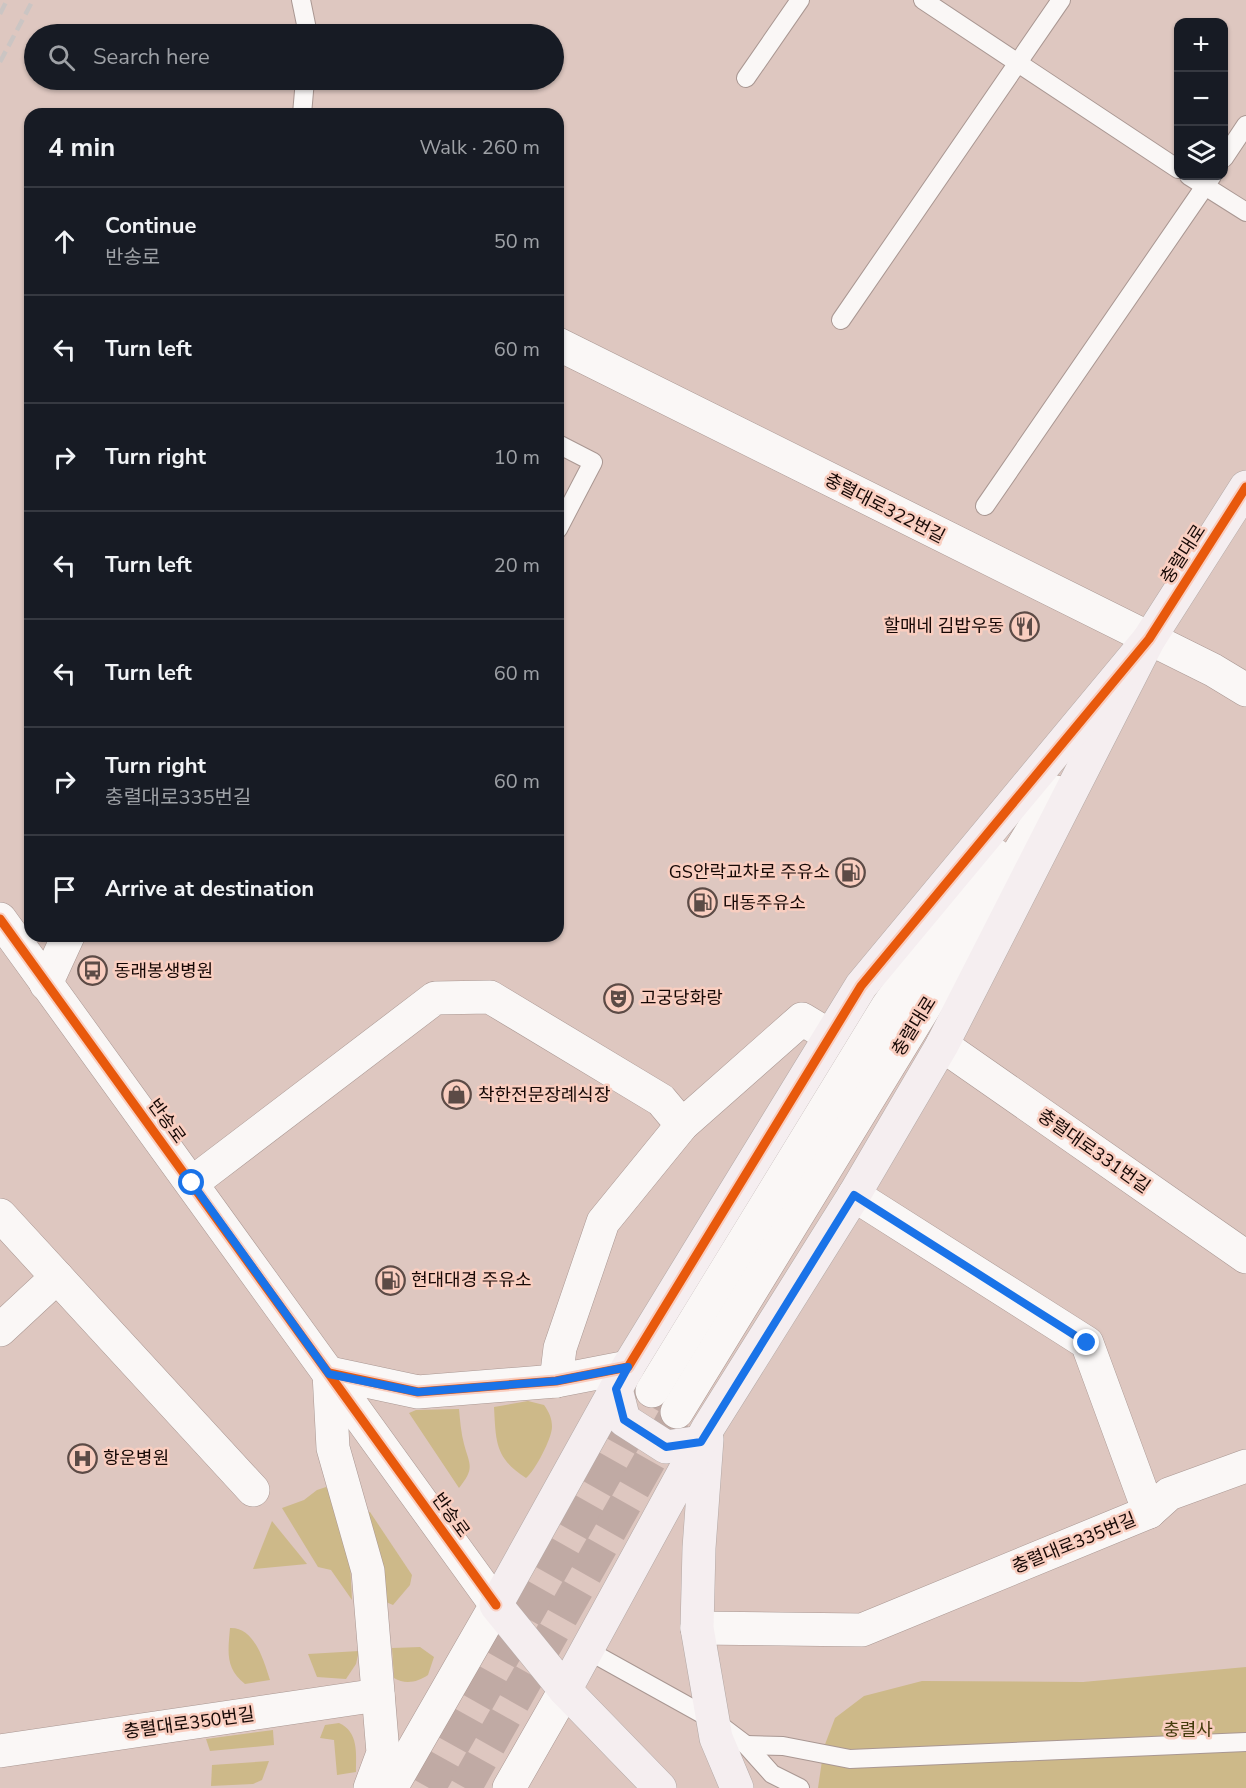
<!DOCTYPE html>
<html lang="en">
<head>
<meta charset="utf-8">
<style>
	:root { --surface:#171b24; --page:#20242c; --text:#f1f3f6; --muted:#9ea1a6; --line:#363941 }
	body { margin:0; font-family:"Nunito Sans","Noto Sans KR",sans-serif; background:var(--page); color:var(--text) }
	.controls { position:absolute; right:18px; top:18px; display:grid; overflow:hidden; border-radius:12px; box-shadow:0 2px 4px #0004 }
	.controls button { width:54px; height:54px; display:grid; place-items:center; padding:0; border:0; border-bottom:2px solid var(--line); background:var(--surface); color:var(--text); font:30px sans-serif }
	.stop { position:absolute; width:18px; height:18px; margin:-14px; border:4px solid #1a73e8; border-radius:50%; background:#fff }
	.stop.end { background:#1a73e8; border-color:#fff; box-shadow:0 2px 6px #0008 }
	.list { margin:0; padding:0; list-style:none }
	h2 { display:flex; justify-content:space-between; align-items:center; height:78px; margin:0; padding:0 24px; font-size:26px }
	h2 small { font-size:20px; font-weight:400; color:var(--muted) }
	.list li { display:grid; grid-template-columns:39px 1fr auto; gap:18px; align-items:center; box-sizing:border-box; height:108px; padding:0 24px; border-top:2px solid var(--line) }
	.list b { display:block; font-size:22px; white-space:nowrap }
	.list p { margin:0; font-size:20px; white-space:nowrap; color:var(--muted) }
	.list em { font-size:20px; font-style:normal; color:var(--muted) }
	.icon { flex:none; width:33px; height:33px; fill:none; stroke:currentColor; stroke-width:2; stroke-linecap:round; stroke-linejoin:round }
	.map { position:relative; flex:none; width:1246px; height:1788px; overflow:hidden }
	.search { position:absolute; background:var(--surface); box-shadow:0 2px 4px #0004; left:24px; top:24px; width:540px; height:66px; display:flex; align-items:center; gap:15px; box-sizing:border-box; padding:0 21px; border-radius:33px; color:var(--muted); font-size:22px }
	.panel { position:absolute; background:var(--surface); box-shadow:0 2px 4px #0004; left:24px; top:108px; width:540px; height:834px; border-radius:18px }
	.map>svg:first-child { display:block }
	.green { fill:#cdb989 }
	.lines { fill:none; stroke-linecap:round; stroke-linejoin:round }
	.secondary-tunnel { stroke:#c0aaa4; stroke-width:33; stroke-dasharray:33 16; stroke-linecap:butt }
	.service-casing { stroke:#a99792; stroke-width:20 }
	.minor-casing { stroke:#a99792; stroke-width:34 }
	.secondary-casing { stroke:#a99792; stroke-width:34 }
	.primary-casing { stroke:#b3a8a5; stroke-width:34 }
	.service { stroke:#faf7f6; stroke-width:18 }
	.minor { stroke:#faf7f6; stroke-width:33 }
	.secondary { stroke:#faf7f6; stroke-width:33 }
	.primary { stroke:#f5eef0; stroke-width:33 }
	.rail { stroke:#cbc5c3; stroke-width:4.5; stroke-dasharray:12 6; stroke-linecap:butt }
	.cycleway-casing { stroke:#f9cec0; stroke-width:13 }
	.cycleway { stroke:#e8590c; stroke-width:9 }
	.route { stroke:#1a73e8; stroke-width:8 }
	.labels { text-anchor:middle; stroke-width:5; stroke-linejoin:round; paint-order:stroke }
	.street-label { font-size:18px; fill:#160805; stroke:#f9cec0 }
	.poi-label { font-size:18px; fill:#160805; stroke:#f9cec0; text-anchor:start }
	.park-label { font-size:18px; fill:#443b0c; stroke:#f9cec0 }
</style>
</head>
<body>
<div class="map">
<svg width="1246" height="1788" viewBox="0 0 1246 1788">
	<rect width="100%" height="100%" fill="#dec7c0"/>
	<!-- green -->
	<g class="green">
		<path d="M528 1401 544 1405C549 1412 552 1418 552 1427 552 1438 535 1471 526 1478 495 1458 496 1442 494 1407Z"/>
		<path d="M459 1409C460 1420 461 1433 464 1444 470 1466 475 1468 459 1488L409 1413 416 1410Z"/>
		<polygon points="326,1487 330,1494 350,1562 352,1600 331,1570 318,1567 282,1508 304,1500 317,1490"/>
		<polygon points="365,1511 370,1512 412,1575 410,1585 393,1605 386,1602"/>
		<polygon points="272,1521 307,1564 253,1569"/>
		<path d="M230 1628C255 1627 264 1662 270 1680L245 1684C225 1668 228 1652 230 1628Z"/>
		<path d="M420 1647 434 1657 428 1675C418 1682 405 1685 394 1678L392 1648Z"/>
		<polygon points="359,1651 356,1664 346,1679 317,1677 308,1654"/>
		<polygon points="1246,1667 1246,1788 818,1788 824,1747 835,1718 864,1696 922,1681 1083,1682"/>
		<path d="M339 1723C359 1732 356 1754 356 1772L337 1775 334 1740 320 1738 325 1725Z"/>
		<polygon points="273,1730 274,1745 210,1751 206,1739"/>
		<polygon points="269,1761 262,1780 253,1784 211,1786 212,1765"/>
	</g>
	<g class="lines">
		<!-- secondary-tunnel -->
		<g class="secondary-tunnel">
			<polyline points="429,1788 652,1391"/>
			<polyline points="465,1788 677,1412"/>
		</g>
		<defs>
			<g id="service">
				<polyline points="301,0 308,34"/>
				<polyline points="923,0 1178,169"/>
				<polyline points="746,78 800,0"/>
				<polyline points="302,114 305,80"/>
				<polyline points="1224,158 1246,125"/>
				<polyline points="1189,176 1246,212"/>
				<polyline points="841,320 1061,0"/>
				<polyline points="558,444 593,462 558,529"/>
				<polyline points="985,506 1212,176"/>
				<polyline points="587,1650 713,1720 746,1745 772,1774 800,1788"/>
				<polyline points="746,1745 783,1746 850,1759 1246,1742"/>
			</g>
			<g id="minor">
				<polyline points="558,344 1213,670 1246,690"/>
				<polyline points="46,984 68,936"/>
				<polyline points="942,1045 1246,1257"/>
				<polyline points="192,1183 435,998 490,997 661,1100 682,1125"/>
				<polyline points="854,1195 1087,1343 1149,1512"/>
				<polyline points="0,1215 253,1490"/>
				<polyline points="0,1330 57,1277"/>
				<polyline points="556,1381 560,1348 603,1222 682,1125 802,1019 830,1036"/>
				<polyline points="697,1628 862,1630 1149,1512 1169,1494 1246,1466"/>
				<polyline points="0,1751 378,1695"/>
			</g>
			<g id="secondary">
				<polyline points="0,919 496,1605 391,1788"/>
				<polyline points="652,1391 887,1007 995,855"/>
				<polyline points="677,1412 1056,792"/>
				<polyline points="370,1788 383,1753 368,1571 333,1448 329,1373 418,1392 556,1381 628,1367"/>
				<polyline points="509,1788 565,1690"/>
			</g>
			<g id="primary">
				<polyline points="616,1389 624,1420 666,1447 701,1442"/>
				<polyline points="707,1439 699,1548 697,1628 716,1738 737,1788"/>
				<polyline points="565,1690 708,1428 854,1195 942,1045 1149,639 1246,487"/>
				<polyline points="660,1788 565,1690 496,1605 628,1367 861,986 1149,639"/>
			</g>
		</defs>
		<!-- service casing -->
		<use href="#service" class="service-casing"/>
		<!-- minor casing -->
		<use href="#minor" class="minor-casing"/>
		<!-- secondary casing -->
		<use href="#secondary" class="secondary-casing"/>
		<!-- primary casing -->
		<use href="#primary" class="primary-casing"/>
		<!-- service -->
		<use href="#service" class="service"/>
		<!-- minor -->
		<use href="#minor" class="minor"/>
		<!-- secondary -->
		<use href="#secondary" class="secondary"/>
		<!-- primary -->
		<use href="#primary" class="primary"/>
		<!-- rail -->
		<g class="rail">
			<polyline points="0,14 7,0"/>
			<polyline points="0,62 33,0"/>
		</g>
		<defs>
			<g id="cycleway">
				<polyline points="0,919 496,1605"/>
				<polyline points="329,1373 418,1392 556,1381 628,1367 861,986 1149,639 1246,487"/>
			</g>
		</defs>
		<!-- cycleway casing -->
		<use href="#cycleway" class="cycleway-casing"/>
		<!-- cycleway -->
		<use href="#cycleway" class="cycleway"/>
	</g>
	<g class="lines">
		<!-- route -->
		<polyline class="route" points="192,1183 329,1374 418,1392 556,1381 628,1367 616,1389 624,1420 666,1447 701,1442 854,1195 1087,1343"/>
	</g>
	<!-- icons -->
	<defs>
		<symbol id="restaurant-ring" viewBox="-11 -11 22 22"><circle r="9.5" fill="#f9cec0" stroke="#5c4b46" stroke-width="1.5"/><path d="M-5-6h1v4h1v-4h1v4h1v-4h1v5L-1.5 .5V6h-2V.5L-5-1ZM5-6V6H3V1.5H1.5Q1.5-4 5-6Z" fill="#5c4b46"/></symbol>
		<symbol id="fuel-ring" viewBox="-11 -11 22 22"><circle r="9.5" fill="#f9cec0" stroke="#5c4b46" stroke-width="1.5"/><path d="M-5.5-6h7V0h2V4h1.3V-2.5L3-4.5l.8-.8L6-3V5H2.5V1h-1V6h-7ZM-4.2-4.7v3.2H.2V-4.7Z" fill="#5c4b46"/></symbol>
		<symbol id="bus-ring" viewBox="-11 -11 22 22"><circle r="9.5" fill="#f9cec0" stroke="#5c4b46" stroke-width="1.5"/><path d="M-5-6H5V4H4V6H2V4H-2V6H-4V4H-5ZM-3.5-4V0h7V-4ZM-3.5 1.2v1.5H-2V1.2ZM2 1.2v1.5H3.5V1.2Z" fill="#5c4b46"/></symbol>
		<symbol id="theatre-ring" viewBox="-11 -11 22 22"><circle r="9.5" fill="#f9cec0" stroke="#5c4b46" stroke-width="1.5"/><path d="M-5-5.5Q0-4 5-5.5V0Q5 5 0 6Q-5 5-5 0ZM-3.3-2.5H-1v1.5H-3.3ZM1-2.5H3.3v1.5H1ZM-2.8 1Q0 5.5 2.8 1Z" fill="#5c4b46"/></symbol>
		<symbol id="shop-ring" viewBox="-11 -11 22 22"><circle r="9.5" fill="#f9cec0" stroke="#5c4b46" stroke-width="1.5"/><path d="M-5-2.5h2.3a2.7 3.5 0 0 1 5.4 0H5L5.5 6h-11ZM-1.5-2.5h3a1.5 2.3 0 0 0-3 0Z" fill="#5c4b46"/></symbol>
		<symbol id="hospital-ring" viewBox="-11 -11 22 22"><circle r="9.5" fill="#f9cec0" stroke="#5c4b46" stroke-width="1.5"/><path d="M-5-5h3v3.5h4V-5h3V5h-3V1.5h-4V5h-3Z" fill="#5c4b46"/></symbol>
	</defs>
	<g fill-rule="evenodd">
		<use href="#restaurant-ring" x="1008" y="610" width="33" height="33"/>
		<use href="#fuel-ring" x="834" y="856" width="33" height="33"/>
		<use href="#fuel-ring" x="686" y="886" width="33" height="33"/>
		<use href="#bus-ring" x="76" y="954" width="33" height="33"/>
		<use href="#theatre-ring" x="602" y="982" width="33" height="33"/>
		<use href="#shop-ring" x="440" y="1078" width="33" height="33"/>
		<use href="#fuel-ring" x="374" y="1264" width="33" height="33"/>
		<use href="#hospital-ring" x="66" y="1442" width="33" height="33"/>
	</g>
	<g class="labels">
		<!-- street labels -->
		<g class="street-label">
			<text transform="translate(885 508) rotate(27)" y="6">충렬대로322번길</text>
			<text transform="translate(1183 554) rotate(-57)" y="6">충렬대로</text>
			<text transform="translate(914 1026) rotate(-58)" y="6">충렬대로</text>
			<text transform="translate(167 1121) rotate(54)" y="6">반송로</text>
			<text transform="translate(1094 1151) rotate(35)" y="6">충렬대로331번길</text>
			<text transform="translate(451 1515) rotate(54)" y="6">반송로</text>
			<text transform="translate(1074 1543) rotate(-22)" y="6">충렬대로335번길</text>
			<text transform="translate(189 1723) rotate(-8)" y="6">충렬대로350번길</text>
		</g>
		<!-- poi labels -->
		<g class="poi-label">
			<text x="1004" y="632" text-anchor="end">할매네 김밥우동</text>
			<text x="830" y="878" text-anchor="end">GS안락교차로 주유소</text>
			<text x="723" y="909">대동주유소</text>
			<text x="114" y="977">동래봉생병원</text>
			<text x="640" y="1004">고궁당화랑</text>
			<text x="478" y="1101">착한전문장례식장</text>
			<text x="411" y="1286">현대대경 주유소</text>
			<text x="103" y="1464">항운병원</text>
		</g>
		<!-- park labels -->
		<g class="park-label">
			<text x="1188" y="1736">충렬사</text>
		</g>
	</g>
</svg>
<div class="controls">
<button>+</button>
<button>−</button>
<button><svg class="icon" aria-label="layers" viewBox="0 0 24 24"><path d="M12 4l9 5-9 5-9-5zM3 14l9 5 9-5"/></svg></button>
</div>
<div class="stop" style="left:192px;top:1183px"></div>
<div class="stop end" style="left:1087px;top:1343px"></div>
<div class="search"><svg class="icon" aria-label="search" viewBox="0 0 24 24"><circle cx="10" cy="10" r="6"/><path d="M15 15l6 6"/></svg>Search here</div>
<section class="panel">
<h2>4 min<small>Walk · 260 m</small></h2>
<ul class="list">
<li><svg class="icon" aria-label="ahead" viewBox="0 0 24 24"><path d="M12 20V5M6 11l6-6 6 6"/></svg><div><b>Continue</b><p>반송로</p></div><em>50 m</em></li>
<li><svg class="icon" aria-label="left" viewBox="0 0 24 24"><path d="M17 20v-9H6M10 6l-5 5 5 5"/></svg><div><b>Turn left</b></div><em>60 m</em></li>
<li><svg class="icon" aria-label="right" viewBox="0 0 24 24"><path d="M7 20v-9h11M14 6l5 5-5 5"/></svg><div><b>Turn right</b></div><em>10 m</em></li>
<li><svg class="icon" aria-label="left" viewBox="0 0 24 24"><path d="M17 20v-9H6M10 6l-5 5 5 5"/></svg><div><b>Turn left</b></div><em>20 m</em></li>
<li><svg class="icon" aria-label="left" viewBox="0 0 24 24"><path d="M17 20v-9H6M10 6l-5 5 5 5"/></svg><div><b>Turn left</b></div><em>60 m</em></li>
<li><svg class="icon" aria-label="right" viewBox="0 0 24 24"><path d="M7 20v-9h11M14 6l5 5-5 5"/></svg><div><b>Turn right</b><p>충렬대로335번길</p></div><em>60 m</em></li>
<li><svg class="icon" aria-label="arrive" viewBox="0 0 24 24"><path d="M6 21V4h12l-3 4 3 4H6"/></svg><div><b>Arrive at destination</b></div></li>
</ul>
</section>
</div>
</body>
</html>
